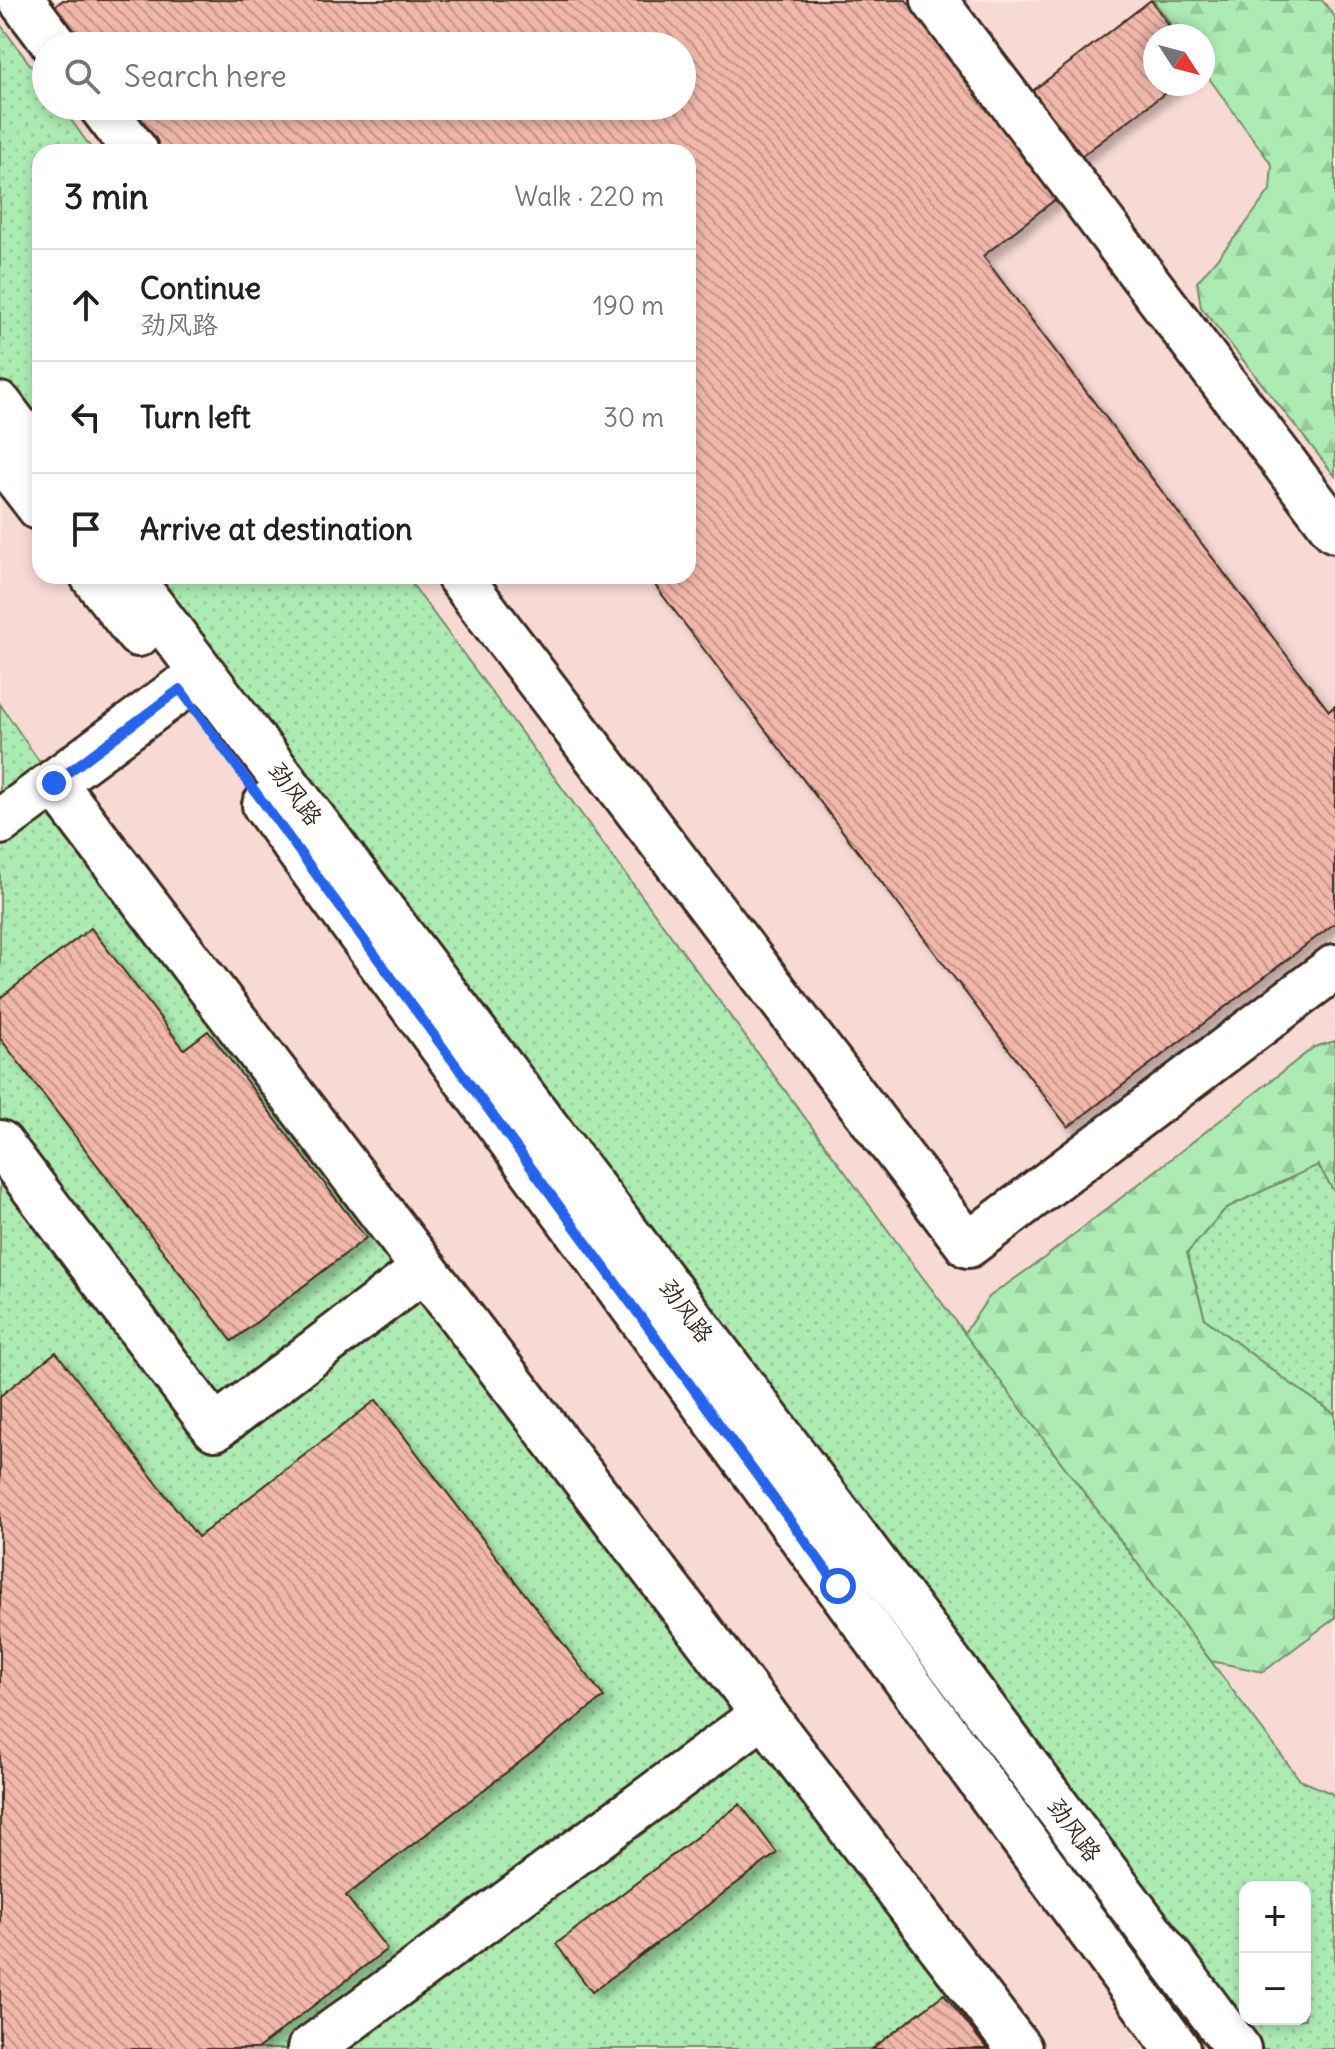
<!DOCTYPE html>
<html lang="en">
<head>
<meta charset="utf-8">
<style>
	:root { --surface:#fff; --page:#f2f2f2; --text:#202124; --muted:#757577; --line:#e0e0e0 }
	body { margin:0; font-family:Delius,"LXGW WenKai TC",sans-serif; background:var(--page); color:var(--text) }
	.controls { position:absolute; right:24px; bottom:24px; display:grid; overflow:hidden; border-radius:16px; box-shadow:0 4px 12px #0003 }
	.controls button { width:72px; height:72px; display:grid; place-items:center; padding:0; border:0; border-bottom:2px solid var(--line); background:var(--surface); color:var(--text); font:40px sans-serif }
	.compass { position:absolute; left:1143px; top:24px; width:72px; height:72px; border-radius:50%; background:var(--surface); box-shadow:0 4px 12px #0003; rotate:126deg }
	.stop { position:absolute; width:24px; height:24px; margin:-18px; border:6px solid #2563eb; border-radius:50%; background:#fff }
	.stop.end { background:#2563eb; border-color:#fff; box-shadow:0 2px 8px #0008 }
	.list { margin:0; padding:0; list-style:none }
	h2 { display:flex; justify-content:space-between; align-items:center; height:104px; margin:0; padding:0 32px; font-size:34px }
	h2 small { font-size:26px; font-weight:400; color:var(--muted) }
	.list li { display:grid; grid-template-columns:52px 1fr auto; gap:24px; align-items:center; box-sizing:border-box; height:112px; padding:0 32px; border-top:2px solid var(--line) }
	.list b { display:block; font-size:30px; white-space:nowrap }
	.list p { margin:0; font-size:26px; white-space:nowrap; color:var(--muted) }
	.list em { font-size:26px; font-style:normal; color:var(--muted) }
	.icon { flex:none; width:44px; height:44px; fill:none; stroke:currentColor; stroke-width:2; stroke-linecap:round; stroke-linejoin:round }
	.map { position:relative; flex:none; width:1335px; height:2049px; overflow:hidden }
	.search { position:absolute; background:var(--surface); box-shadow:0 4px 12px #0003; left:32px; top:32px; width:664px; height:88px; display:flex; align-items:center; gap:20px; box-sizing:border-box; padding:0 28px; border-radius:44px; color:var(--muted); font-size:30px }
	.panel { position:absolute; background:var(--surface); box-shadow:0 4px 12px #0003; left:32px; top:144px; width:664px; height:440px; border-radius:24px }
	.map>svg:first-child { display:block }
	.built { fill:#f8dad4; fill-rule:evenodd }
	.grass { fill:url(#grass-dots); stroke:#748a68; stroke-width:2; fill-rule:evenodd }
	.forest { fill:url(#forest-firs); stroke:#748a68; stroke-width:2 }
	.building { fill:url(#building-back-hatch); stroke:#3b2a1e; stroke-width:2; filter:url(#shadow) }
	.lines { fill:none; stroke-linecap:round; stroke-linejoin:round }
	.minor-casing { stroke:#3b2a1e; stroke-width:50 }
	.minor { stroke:#fff; stroke-width:44 }
	.route { stroke:#2563eb; stroke-width:10 }
	.labels { text-anchor:middle; stroke-width:6; stroke-linejoin:round; paint-order:stroke }
	.street-label { font-size:24px; fill:#3b2a1e; stroke:#fff }
</style>
</head>
<body>
<div class="map">
<svg width="1335" height="2049" viewBox="0 0 1335 2049">
	<defs>
		<pattern id="grass-dots" width="8" height="8" patternUnits="userSpaceOnUse" patternTransform="scale(2)"><rect width="8" height="8" fill="#acebb2"/><path d="M2 2h.1M6 6h.1" fill="none" stroke="#95ca99" stroke-width="1.8" stroke-linecap="round"/></pattern>
		<pattern id="forest-firs" width="22" height="20" patternUnits="userSpaceOnUse" patternTransform="scale(2)"><rect width="22" height="20" fill="#acebb2"/><path d="M5 1l3.5 6h-7zM16 11l3.5 6h-7z" fill="#95ca99"/></pattern>
		<pattern id="building-back-hatch" width="6" height="6" patternUnits="userSpaceOnUse" patternTransform="scale(2)"><rect width="6" height="6" fill="#f1b7aa"/><path d="M-1 5l2 2M0 0l6 6M5-1l2 2" fill="none" stroke="#c4958a"/></pattern>
		<filter id="shadow"><feDropShadow dx="7" dy="7" stdDeviation="4" flood-color="#0004"/></filter>
	</defs>
	<rect width="100%" height="100%" fill="#fbe9e6"/>
	<filter id="ink" filterUnits="userSpaceOnUse"><feTurbulence type="fractalNoise" baseFrequency=".0125" numOctaves="2"/><feDisplacementMap in="SourceGraphic" scale="16" xChannelSelector="R" yChannelSelector="G"/><feConvolveMatrix kernelMatrix="1 2 1 2 8 2 1 2 1" color-interpolation-filters="sRGB"/></filter>
	<g filter="url(#ink)">
		<!-- built -->
		<path class="built" d="M0 0H1335V2049H0ZM1155 36H1203V84H1155ZM46 46H682V106H46ZM40 152H688V576H40ZM1245 1887H1305V2019H1245Z"/>
		<!-- grass -->
		<g class="grass">
			<polygon points="0,24 46,86 46,106 61,106 94,152 40,152 40,458 0,405"/>
			<path d="M129 576H406L918 1271 1300 1780 1335 1795V2049H1238ZM1245 1887H1305V2019H1245Z"/>
			<polygon points="0,704 54,783 1019,2049 0,2049"/>
			<polygon points="1318,1164 1335,1193 1335,1414 1287,1381 1205,1319 1187,1253 1226,1208"/>
		</g>
		<!-- forest -->
		<g class="forest">
			<polygon points="1153,0 1322,0 1335,17 1335,476 1201,307 1197,282 1242,229 1270,190 1272,165 1203,70 1203,36 1179,36"/>
			<polygon points="1335,1041 1335,1193 1318,1165 1226,1208 1187,1253 1205,1319 1287,1381 1335,1414 1335,1618 1263,1672 1211,1661 964,1333 989,1297 1044,1258 1314,1047"/>
		</g>
		<!-- building -->
		<g class="building">
			<polygon points="63,0 906,0 996,119 1151,0 1176,36 1155,36 1155,84 1177,84 1046,183 1057,198 983,256 1329,711 1335,706 1335,923 1068,1127 648,576 688,576 688,152 156,152 121,106 682,106 682,46 75,46 49,11"/>
			<polygon points="91,928 184,1049 208,1031 366,1238 232,1341 0,1038 0,998"/>
			<polygon points="56,1352 198,1537 376,1400 604,1697 346,1896 387,1949 257,2049 0,2049 0,1396"/>
			<polygon points="740,1804 777,1853 592,1992 556,1944"/>
			<polygon points="944,1994 987,2049 872,2049"/>
		</g>
		<g class="lines">
			<defs>
				<g id="minor">
					<polyline points="21,0 56,46"/>
					<polyline points="934,0 1335,530"/>
					<polyline points="101,106 136,152"/>
					<polyline points="0,405 40,458"/>
					<polyline points="0,456 40,508"/>
					<polyline points="93,576 138,634"/>
					<polyline points="129,576 738,1380 1238,2049"/>
					<polyline points="459,576 968,1245 1335,967"/>
					<polyline points="54,783 1019,2049"/>
					<polyline points="265,805 1177,2049"/>
					<polyline points="0,822 180,689"/>
					<polyline points="0,1143 215,1428 424,1269"/>
					<polyline points="310,2049 764,1714"/>
				</g>
			</defs>
			<!-- minor casing -->
			<use href="#minor" class="minor-casing"/>
			<!-- minor -->
			<use href="#minor" class="minor"/>
		</g>
	</g>
	<g class="lines" filter="url(#ink)">
		<!-- route -->
		<polyline class="route" points="54,783 180,689 838,1586"/>
	</g>
	<g class="labels">
		<!-- street labels -->
		<g class="street-label">
			<text transform="translate(295 794) rotate(53)" y="8">劲风路</text>
			<text transform="translate(686 1311) rotate(53)" y="8">劲风路</text>
			<text transform="translate(1074 1830) rotate(53)" y="8">劲风路</text>
		</g>
	</g>
</svg>
<div class="controls">
<button>+</button>
<button>−</button>
</div>
<svg class="compass" viewBox="-18 -18 36 36"><path d="M0-13l5 13h-10z" fill="#e53935"/><path d="M0 13l5-13h-10z" fill="#757577"/></svg>
<div class="stop" style="left:838px;top:1586px"></div>
<div class="stop end" style="left:54px;top:783px"></div>
<div class="search"><svg class="icon" aria-label="search" viewBox="0 0 24 24"><circle cx="10" cy="10" r="6"/><path d="M15 15l6 6"/></svg>Search here</div>
<section class="panel">
<h2>3 min<small>Walk · 220 m</small></h2>
<ul class="list">
<li><svg class="icon" aria-label="ahead" viewBox="0 0 24 24"><path d="M12 20V5M6 11l6-6 6 6"/></svg><div><b>Continue</b><p>劲风路</p></div><em>190 m</em></li>
<li><svg class="icon" aria-label="left" viewBox="0 0 24 24"><path d="M17 20v-9H6M10 6l-5 5 5 5"/></svg><div><b>Turn left</b></div><em>30 m</em></li>
<li><svg class="icon" aria-label="arrive" viewBox="0 0 24 24"><path d="M6 21V4h12l-3 4 3 4H6"/></svg><div><b>Arrive at destination</b></div></li>
</ul>
</section>
</div>
</body>
</html>
